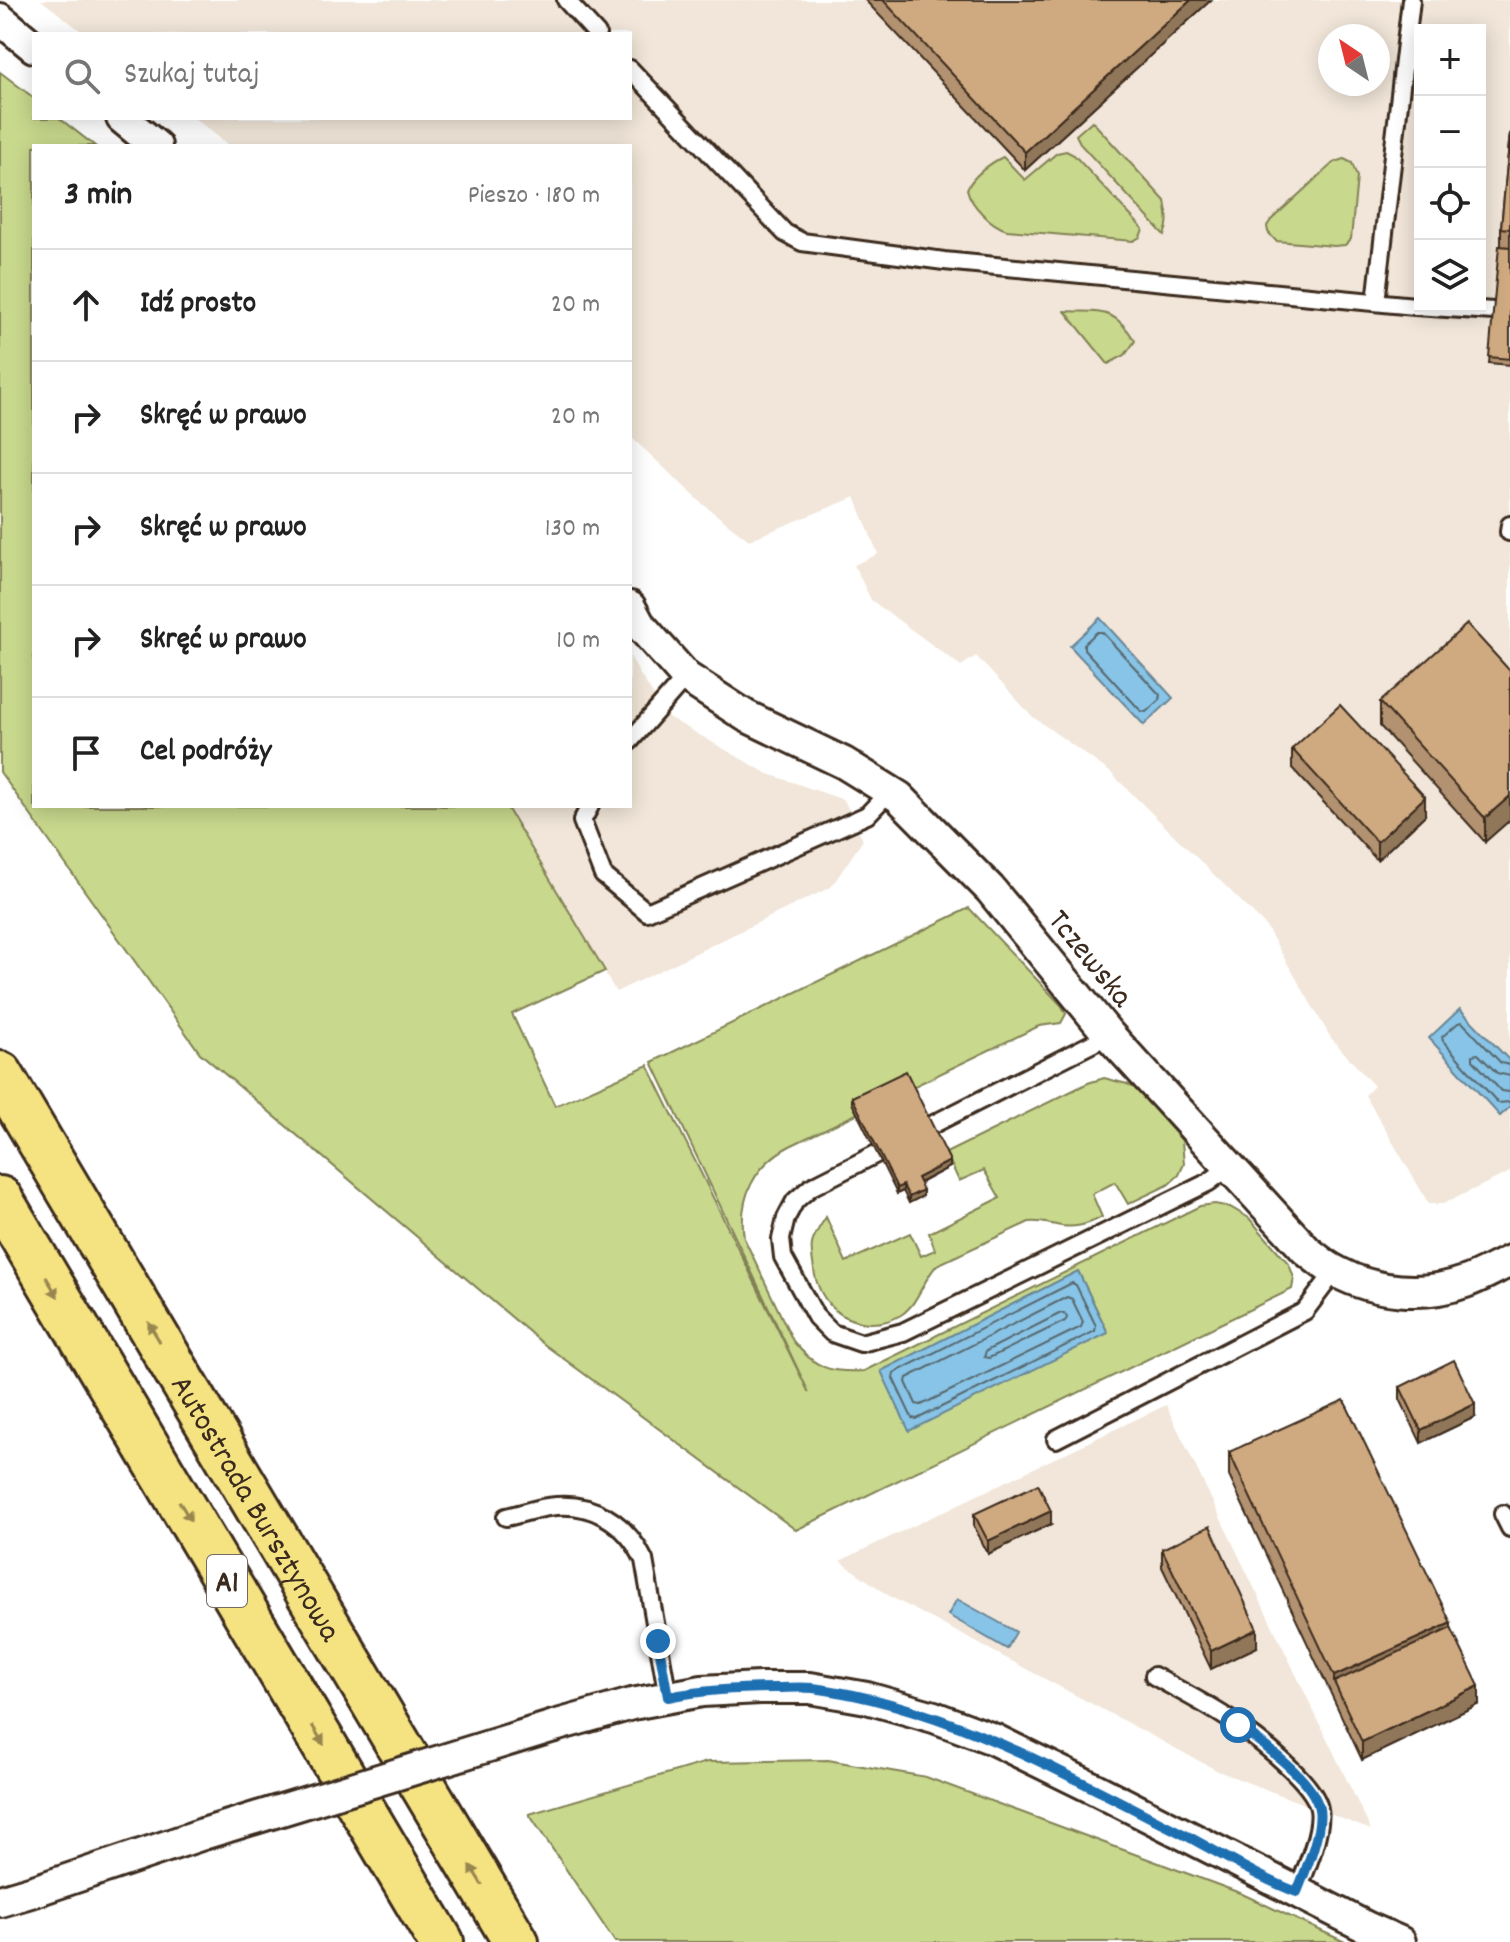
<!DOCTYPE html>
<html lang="pl">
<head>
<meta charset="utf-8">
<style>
	:root { --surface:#fff; --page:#f6f6f6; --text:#222; --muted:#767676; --line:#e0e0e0 }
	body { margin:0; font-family:Dekko,sans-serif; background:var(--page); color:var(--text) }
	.controls { position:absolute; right:24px; top:24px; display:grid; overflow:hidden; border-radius:0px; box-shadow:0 4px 20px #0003 }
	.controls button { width:72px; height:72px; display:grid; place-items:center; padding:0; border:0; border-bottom:2px solid var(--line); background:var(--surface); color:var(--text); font:40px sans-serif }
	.compass { position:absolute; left:1318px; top:24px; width:72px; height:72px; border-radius:50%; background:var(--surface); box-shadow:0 4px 20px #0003; rotate:325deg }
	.stop { position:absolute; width:24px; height:24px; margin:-18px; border:6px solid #1f6fb2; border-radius:50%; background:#fff }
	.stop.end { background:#1f6fb2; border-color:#fff; box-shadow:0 2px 8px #0008 }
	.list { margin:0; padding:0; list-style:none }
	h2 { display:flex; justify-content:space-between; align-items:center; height:104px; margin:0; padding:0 32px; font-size:34px }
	h2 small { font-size:26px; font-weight:400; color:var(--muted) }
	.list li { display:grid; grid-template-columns:52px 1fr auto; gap:24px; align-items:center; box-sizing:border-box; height:112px; padding:0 32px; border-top:2px solid var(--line) }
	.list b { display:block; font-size:30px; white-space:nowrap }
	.list em { font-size:26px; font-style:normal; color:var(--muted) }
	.icon { flex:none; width:44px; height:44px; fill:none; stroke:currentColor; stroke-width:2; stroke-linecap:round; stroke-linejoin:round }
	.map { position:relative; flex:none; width:1510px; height:1942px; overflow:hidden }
	.search { position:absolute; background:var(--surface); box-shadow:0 4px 20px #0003; left:32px; top:32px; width:600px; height:88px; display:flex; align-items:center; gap:20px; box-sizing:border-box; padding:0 28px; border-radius:0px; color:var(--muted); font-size:30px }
	.panel { position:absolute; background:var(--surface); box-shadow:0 4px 20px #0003; left:32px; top:144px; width:600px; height:664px; border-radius:0px }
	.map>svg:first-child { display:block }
	.built { fill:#f1e6d9; fill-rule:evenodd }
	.green { fill:#c8d88c; stroke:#828155; stroke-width:2; fill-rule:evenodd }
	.water { fill:#87c4e7; stroke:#698697; stroke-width:2 }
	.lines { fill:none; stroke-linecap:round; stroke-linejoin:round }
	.shore { stroke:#59686e; stroke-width:2 }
	.service-casing { stroke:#3b2a1e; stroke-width:22 }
	.minor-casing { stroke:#3b2a1e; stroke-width:36 }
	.motorway-casing { stroke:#3b2a1e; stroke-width:50 }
	.service { stroke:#fff; stroke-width:16 }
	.minor { stroke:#fff; stroke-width:30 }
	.motorway { stroke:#f5e382; stroke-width:44 }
	.minor-bridge-casing { stroke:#3b2a1e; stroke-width:36; stroke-linecap:butt }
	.minor-bridge { stroke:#fff; stroke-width:30 }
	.wall { fill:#b2926f; stroke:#3b2a1e; stroke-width:2 }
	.shaded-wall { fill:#91775a; stroke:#3b2a1e; stroke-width:2 }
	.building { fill:#cfaa81; stroke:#3b2a1e; stroke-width:2 }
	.oneway { fill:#988650 }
	.route { stroke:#1f6fb2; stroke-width:10 }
	.labels { text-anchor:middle; stroke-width:6; stroke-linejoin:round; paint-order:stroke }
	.shield { fill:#fff; stroke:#766a62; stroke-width:2 }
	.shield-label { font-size:30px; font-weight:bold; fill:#3b2a1e }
	.street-label { font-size:32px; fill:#3b2a1e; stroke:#fff }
</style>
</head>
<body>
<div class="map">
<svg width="1510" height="1942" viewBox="0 0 1510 1942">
	<rect width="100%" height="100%" fill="#fff"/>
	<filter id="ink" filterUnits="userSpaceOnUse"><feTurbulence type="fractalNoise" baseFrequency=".0125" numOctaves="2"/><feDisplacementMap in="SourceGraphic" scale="16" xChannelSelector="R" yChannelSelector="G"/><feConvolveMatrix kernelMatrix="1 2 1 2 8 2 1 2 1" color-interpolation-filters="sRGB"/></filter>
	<g filter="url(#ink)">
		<!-- built -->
		<g class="built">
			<path d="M41 0H1510V1172L1443 1204H1429L1365 1095 1374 1086 1331 1038 1265 925 1110 772 1033 717 976 656 961 666 871 600 854 565 878 554 855 497 749 540 705 506 630 436V146H230L194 118H630V34H85ZM1420 30H1480V306H1420ZM1330 36H1378V84H1330Z"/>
			<polygon points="630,656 639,673 668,717 766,773 844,800 863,840 831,887 616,992 506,806 630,806"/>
			<polygon points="1166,1405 1371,1830 1218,1771 891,1597 840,1561"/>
		</g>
		<!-- green -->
		<g class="green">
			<path d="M0 72 34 98V118H59L95 146H34V806H506L605 971 512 1014 555 1106 648 1065 809 1393 652 1062 969 908 1062 1006 1066 1014 1061 1023 1039 1026 790 1146C754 1165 738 1198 744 1238L793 1341C815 1368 829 1373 864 1371L1200 1206 1215 1204 1230 1207 1249 1218 1289 1264 1294 1278 1292 1289 796 1530 541 1342 200 1053 0 772ZM1078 1271 1108 1333 881 1372Z"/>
			<path d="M1092 121 1165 201C1167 214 1170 223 1164 235L1081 145 1076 135Z"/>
			<path d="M1066 151 1074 155 1143 229 1140 237 1133 241 1007 230C991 225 971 206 967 189 973 176 990 163 1003 157L1025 180 1057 153Z"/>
			<polygon points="1344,159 1352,163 1357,177 1351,239 1345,245 1334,246 1276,241 1268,232 1267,226 1271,220 1333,163"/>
			<path d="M1065 311C1102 313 1113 306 1135 341L1125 355 1108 364Z"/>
			<path d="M1104 1078 1127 1084 1136 1089 1179 1137 1182 1141 1184 1164 1179 1175 1168 1185 1128 1204 1115 1182 1092 1194 1102 1217C1087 1225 1073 1229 1056 1225 1046 1223 1040 1221 1029 1222L937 1265C922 1281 919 1303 901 1315 891 1321 883 1323 871 1323 836 1322 816 1296 813 1263 812 1257 811 1250 812 1244 814 1234 821 1225 826 1217L846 1262 910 1233 921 1256 935 1250 929 1233 1000 1198 984 1170 959 1181 946 1153 1088 1083Z"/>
			<polygon points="828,1760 926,1777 1240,1893 1345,1942 615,1942 529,1814 707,1762"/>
		</g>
		<!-- water -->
		<g class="water">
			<polygon points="1100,618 1173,698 1144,725 1070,646"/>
			<polygon points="1460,1009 1510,1061 1510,1107 1500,1116 1429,1038"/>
			<polygon points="1078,1271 1108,1333 909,1431 881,1371"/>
			<polygon points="957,1599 1016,1632 1007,1649 948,1615"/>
		</g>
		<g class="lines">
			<!-- shore -->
			<g class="shore">
				<polygon points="1097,632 1102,632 1160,695 1159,700 1146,712 1141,711 1084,649 1084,644"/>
				<polyline points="1510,1065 1501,1063 1462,1022 1458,1023 1442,1037 1443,1041 1498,1103 1510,1102"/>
				<polyline points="1510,1076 1497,1073 1478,1054 1473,1055 1473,1060 1501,1091 1510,1092"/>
				<polygon points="1072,1283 1076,1285 1096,1326 1095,1331 917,1419 912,1418 893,1378 894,1373"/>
				<polygon points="1067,1297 1072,1299 1083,1322 1081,1327 921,1405 916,1404 906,1382 907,1378"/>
				<polygon points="1061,1313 1066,1315 1067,1318 1065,1321 989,1358 984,1357 986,1351"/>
			</g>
			<defs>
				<g id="service">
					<polyline points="566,0 597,34"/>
					<polyline points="630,69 785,233 802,242 944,261 1415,306 1494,311"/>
					<polyline points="1376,302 1411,0"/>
					<polyline points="1509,532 1510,525"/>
					<polyline points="630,741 686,677"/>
					<polyline points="590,806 582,821 603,875 647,912 867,815 890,791"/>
					<polyline points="914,1134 1109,1035"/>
					<polyline points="894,1145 811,1187 795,1201 786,1218 781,1239 783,1257 816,1317 832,1333 861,1343 903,1332 1209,1182 1230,1166"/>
					<polyline points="1056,1439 1305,1311 1335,1271"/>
					<polyline points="1503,1514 1510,1528"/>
					<path d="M506 1517C520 1514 534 1509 548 1507 591 1500 626 1522 644 1560L668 1697"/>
					<path d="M1154 1676C1182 1692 1213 1707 1239 1726 1260 1741 1315 1783 1319 1809 1323 1830 1305 1872 1297 1892"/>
				</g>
				<g id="minor">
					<polyline points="0,19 34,47"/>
					<polyline points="122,118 156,146"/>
					<path d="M630 607 639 624 686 677 746 716 844 763 899 797 990 889 1109 1035 1306 1250C1316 1258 1326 1267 1337 1272 1376 1293 1423 1297 1465 1282 1480 1277 1495 1268 1510 1261"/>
					<polyline points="554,1726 632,1704 702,1691 760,1688 810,1688 867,1698 934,1717 993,1739 1091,1787 1368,1928 1400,1942"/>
					<polyline points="0,1901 37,1890 203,1834"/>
				</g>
				<g id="motorway">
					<path id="s1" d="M0 1074 516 1942"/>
					<polyline points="0,1199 441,1942"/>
				</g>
			</defs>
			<!-- service casing -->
			<use href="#service" class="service-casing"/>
			<!-- minor casing -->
			<use href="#minor" class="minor-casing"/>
			<!-- motorway casing -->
			<use href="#motorway" class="motorway-casing"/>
			<!-- service -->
			<use href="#service" class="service"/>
			<!-- minor -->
			<use href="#minor" class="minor"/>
			<!-- motorway -->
			<use href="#motorway" class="motorway"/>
			<defs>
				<polyline id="minor-bridge" points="203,1834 554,1726"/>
			</defs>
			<!-- minor-bridge casing -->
			<use href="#minor-bridge" class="minor-bridge-casing"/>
			<!-- minor-bridge -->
			<use href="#minor-bridge" class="minor-bridge"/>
		</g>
		<!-- wall -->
		<g class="wall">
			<polygon points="865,0 1211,0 1025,170"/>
			<polygon points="1510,132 1510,365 1489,363 1501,246 1501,228"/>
			<polygon points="1510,671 1485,842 1380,726 1380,702"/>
			<polygon points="1292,749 1425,815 1377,860 1292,768"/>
			<polygon points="852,1097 950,1167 920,1183 923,1196 909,1203 903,1191 897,1194 852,1103"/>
			<polygon points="1400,1387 1475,1417 1421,1443 1400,1399"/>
			<polygon points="1229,1452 1451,1628 1479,1704 1362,1760 1229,1476"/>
			<polygon points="974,1514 1051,1524 988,1554 974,1526"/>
			<polygon points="1162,1549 1257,1647 1211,1669 1162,1567"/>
		</g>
		<!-- shaded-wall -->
		<g class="shaded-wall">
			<polygon points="1191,0 1211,0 1025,170 1025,152"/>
			<polygon points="1510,796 1510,820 1485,842 1485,818"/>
			<polygon points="1425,797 1425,815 1377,860 1377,842"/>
			<polygon points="950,1161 950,1167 917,1184 917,1178"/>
			<polygon points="903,1185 903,1191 897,1194 897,1188"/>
			<polygon points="923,1190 923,1196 909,1203 909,1197"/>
			<polygon points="1475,1404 1475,1417 1421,1443 1421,1430"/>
			<polygon points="1051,1511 1051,1524 988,1554 988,1541"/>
			<polygon points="1451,1623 1451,1646 1334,1682 1334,1676"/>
			<polygon points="1257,1629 1257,1647 1211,1669 1211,1651"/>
			<polygon points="1479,1686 1479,1704 1362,1760 1362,1742"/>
		</g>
		<!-- building -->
		<g class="building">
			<polygon points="883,0 1191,0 1025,152"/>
			<polygon points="1510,132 1510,229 1501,228"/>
			<polygon points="1499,246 1510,247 1510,359 1489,357"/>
			<polygon points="1467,624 1510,671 1510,796 1485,818 1380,702"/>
			<polygon points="1340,705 1425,797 1377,842 1292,749"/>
			<polygon points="906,1071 950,1161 917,1178 923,1190 909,1197 903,1185 897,1188 852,1097"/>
			<polygon points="1454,1360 1475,1404 1421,1430 1400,1387"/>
			<polygon points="1344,1400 1451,1623 1334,1676 1229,1452"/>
			<polygon points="1038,1484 1051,1511 988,1541 974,1514"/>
			<polygon points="1210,1526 1257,1629 1211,1651 1162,1549"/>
			<polygon points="1451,1628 1479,1686 1362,1742 1334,1682"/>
		</g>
		<!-- one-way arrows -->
		<defs><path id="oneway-solid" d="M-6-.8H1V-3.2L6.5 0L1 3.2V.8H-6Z" transform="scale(2)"/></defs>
		<g class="oneway">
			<use href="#oneway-solid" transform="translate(52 1287) rotate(59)"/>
			<use href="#oneway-solid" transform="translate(154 1332) rotate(-121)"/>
			<use href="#oneway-solid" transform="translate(185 1511) rotate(59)"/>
			<use href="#oneway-solid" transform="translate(318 1735) rotate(59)"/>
			<use href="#oneway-solid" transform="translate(476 1875) rotate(-121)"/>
		</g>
	</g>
	<g class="lines" filter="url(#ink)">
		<!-- route -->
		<path class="route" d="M658 1641 668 1697C704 1690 739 1688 776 1688 788 1688 801 1687 813 1688 949 1706 1068 1776 1189 1837 1224 1856 1260 1878 1297 1892 1305 1872 1323 1830 1319 1809 1313 1778 1262 1745 1238 1725"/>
	</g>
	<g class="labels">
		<!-- shield labels -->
		<rect class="shield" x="207" y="1555" width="40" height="52" rx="6"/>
		<g class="shield-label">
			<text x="227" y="1591">A1</text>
		</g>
		<!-- street labels -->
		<g class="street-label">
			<text transform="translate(1092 957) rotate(51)" y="11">Tczewska</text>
			<text dy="11" stroke="none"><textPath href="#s1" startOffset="504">Autostrada Bursztynowa</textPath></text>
		</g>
	</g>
</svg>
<div class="controls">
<button>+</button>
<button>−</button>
<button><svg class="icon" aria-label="locate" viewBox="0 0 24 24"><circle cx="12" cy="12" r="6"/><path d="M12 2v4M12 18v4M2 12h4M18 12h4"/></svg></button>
<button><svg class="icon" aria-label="layers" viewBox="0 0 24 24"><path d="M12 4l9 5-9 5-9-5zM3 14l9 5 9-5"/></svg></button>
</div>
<svg class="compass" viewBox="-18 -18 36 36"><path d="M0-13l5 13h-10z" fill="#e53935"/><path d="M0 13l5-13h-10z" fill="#767676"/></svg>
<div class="stop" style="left:1238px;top:1725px"></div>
<div class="stop end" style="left:658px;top:1641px"></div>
<div class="search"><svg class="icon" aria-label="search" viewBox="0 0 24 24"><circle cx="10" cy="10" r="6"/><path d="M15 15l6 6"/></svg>Szukaj tutaj</div>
<section class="panel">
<h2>3 min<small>Pieszo · 180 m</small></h2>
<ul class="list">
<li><svg class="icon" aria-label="ahead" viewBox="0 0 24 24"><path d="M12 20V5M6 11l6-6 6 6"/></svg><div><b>Idź prosto</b></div><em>20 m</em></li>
<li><svg class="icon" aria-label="right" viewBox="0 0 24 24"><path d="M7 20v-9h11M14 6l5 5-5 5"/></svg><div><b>Skręć w prawo</b></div><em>20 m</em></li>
<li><svg class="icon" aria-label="right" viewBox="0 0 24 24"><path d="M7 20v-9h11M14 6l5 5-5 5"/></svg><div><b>Skręć w prawo</b></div><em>130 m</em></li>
<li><svg class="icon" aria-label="right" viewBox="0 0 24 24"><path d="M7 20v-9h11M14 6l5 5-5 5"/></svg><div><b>Skręć w prawo</b></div><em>10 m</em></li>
<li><svg class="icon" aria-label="arrive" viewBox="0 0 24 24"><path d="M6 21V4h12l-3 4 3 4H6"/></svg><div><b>Cel podróży</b></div></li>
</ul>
</section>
</div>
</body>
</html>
